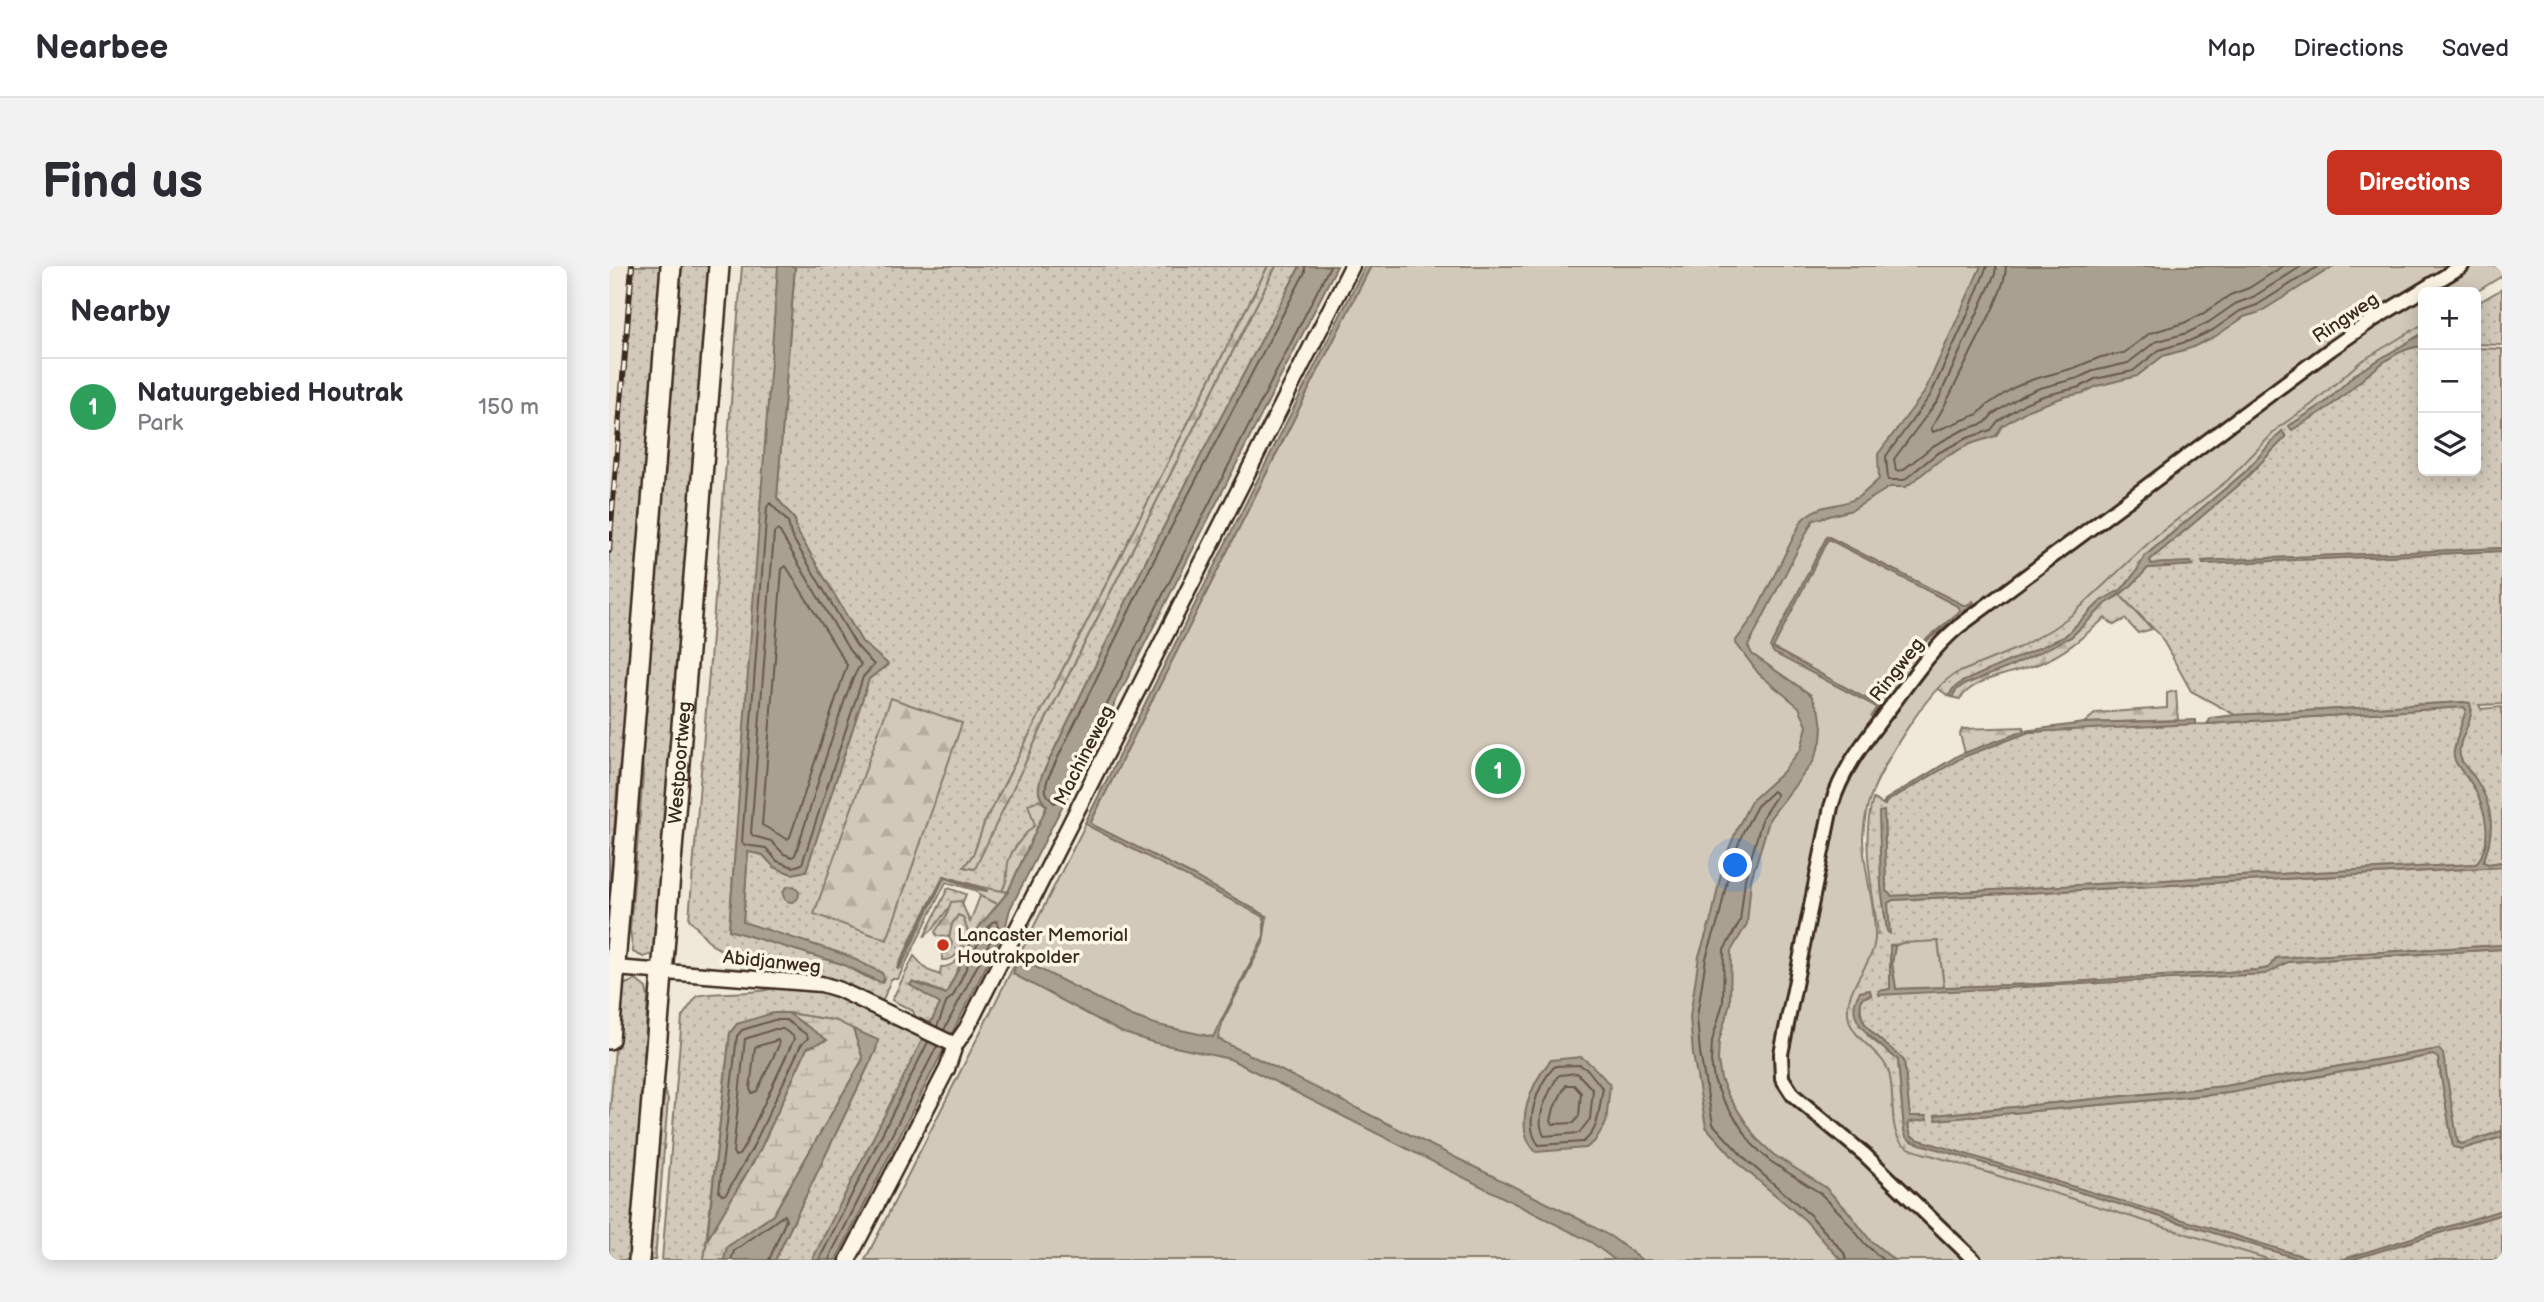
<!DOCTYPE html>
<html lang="en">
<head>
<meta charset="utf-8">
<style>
	:root { --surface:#fff; --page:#f2f2f3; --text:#2b2b33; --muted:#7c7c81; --line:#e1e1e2; --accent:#c8321e }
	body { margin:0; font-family:"Balsamiq Sans",sans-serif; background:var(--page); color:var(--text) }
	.controls { position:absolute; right:21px; top:21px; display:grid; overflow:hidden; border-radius:10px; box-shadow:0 4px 18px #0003 }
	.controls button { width:63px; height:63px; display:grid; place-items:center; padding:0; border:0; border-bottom:2px solid var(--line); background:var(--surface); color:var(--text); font:35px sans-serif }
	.you { position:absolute; left:1127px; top:600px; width:24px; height:24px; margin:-18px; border:5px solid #fff; border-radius:50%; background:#1a73e8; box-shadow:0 0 0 10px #1a73e833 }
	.badge { display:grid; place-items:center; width:46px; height:46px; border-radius:50%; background:var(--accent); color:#fff; font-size:23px; font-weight:700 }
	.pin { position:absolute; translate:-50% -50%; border:4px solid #fff; box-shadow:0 2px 7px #0006 }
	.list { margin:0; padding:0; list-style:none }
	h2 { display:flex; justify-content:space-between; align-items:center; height:91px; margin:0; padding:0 28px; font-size:30px }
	h2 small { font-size:23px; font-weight:400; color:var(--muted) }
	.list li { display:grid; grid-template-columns:46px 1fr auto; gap:21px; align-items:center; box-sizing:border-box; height:98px; padding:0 28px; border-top:2px solid var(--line) }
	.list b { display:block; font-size:26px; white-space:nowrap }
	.list p { margin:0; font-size:23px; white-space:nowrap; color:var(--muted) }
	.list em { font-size:23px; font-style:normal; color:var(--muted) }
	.icon { flex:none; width:38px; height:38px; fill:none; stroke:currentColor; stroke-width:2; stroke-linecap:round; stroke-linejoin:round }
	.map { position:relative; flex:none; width:1893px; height:994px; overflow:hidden; border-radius:10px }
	header { display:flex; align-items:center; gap:42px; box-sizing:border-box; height:98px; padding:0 35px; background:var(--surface); border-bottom:2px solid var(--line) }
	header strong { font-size:33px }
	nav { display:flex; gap:38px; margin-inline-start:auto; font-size:24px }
	.intro { display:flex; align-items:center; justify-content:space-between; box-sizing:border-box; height:168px; padding:0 42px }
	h1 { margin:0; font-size:49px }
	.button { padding:18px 32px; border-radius:10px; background:var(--accent); color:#fff; font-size:24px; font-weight:700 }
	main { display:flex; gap:42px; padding:0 42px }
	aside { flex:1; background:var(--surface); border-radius:10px; box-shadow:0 4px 18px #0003 }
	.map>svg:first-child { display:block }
	.grass { fill:url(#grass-dots); stroke:#867a6c; stroke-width:2 }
	.forest { fill:url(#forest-firs); stroke:#867a6c; stroke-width:2 }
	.wetland { fill:url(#wetland-marsh); stroke:#867a6c; stroke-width:2 }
	.green { fill:#d2c9ba; stroke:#867a6c; stroke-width:2 }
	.water { fill:#aaa091; stroke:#7e7163; stroke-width:2 }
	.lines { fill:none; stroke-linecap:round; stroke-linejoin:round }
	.shore { stroke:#67594c; stroke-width:2 }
	.minor-casing { stroke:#3b2a1e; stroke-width:18 }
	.tertiary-casing { stroke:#3b2a1e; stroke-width:19 }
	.primary-casing { stroke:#3b2a1e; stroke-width:24 }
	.minor { stroke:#fcf5e5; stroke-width:12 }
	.tertiary { stroke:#fcf5e5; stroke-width:14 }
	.primary { stroke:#fcf5e5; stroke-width:19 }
	.rail-casing { stroke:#3b2a1e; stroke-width:6 }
	.rail { stroke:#fcf5e5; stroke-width:3.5; stroke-dasharray:10; stroke-linecap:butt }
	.poi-dot { fill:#c8321e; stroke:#fcf5e5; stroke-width:2.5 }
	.labels { text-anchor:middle; stroke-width:7; stroke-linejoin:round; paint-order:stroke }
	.street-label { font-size:19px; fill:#3b2a1e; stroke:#fcf5e5 }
	.poi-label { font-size:19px; fill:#3b2a1e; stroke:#fcf5e5; text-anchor:start }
</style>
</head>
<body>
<header>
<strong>Nearbee</strong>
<nav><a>Map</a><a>Directions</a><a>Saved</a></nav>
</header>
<div class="intro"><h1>Find us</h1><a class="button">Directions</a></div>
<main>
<aside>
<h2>Nearby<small></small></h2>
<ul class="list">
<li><span class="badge" style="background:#2e9e5b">1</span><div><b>Natuurgebied Houtrak</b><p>Park</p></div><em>150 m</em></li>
</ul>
</aside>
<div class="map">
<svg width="1893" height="994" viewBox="0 0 1893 994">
	<defs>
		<pattern id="grass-dots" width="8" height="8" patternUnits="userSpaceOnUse" patternTransform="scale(1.75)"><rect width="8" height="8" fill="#d2c9ba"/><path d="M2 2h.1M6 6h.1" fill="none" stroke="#b5ad9f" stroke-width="1.8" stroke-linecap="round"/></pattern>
		<pattern id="forest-firs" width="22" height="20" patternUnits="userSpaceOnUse" patternTransform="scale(1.75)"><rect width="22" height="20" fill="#d2c9ba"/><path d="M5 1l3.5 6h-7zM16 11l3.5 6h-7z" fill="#b5ad9f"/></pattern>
		<pattern id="wetland-marsh" width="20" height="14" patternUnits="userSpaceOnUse" patternTransform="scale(1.75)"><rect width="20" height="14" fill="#d2c9ba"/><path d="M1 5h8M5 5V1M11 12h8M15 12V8" fill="none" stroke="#b5ad9f"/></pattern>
	</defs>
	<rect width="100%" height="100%" fill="#f0e9d9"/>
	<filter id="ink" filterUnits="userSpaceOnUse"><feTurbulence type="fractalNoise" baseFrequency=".0143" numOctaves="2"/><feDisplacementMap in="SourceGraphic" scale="14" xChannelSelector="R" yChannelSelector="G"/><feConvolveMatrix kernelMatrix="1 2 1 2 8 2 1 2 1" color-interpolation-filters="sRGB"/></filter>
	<g filter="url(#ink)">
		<!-- grass -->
		<g class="grass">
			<polygon points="22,0 54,0 19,459 9,509 0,639 0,289"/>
			<polygon points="69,0 104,0 49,678 44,688 34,691 24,686 21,664 34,510 32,460"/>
			<polygon points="133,0 171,0 120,664 233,698 265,715 237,689 134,657 139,585 154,589 165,601 183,608 197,605 260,413 278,400 253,376 188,265 186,254 168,232 186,0 659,0 375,558 365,587 355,601 365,603 433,461 667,0 691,0 539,291 433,509 438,540 392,627 335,610 302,672 291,703 334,614 337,612 366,623 365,624 337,616 289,713 282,713 274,734 270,736 223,713 179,710 162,700 116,686 103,679 80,653"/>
			<polygon points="1893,23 1893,79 1867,78 1867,38"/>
			<path d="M1814 28V67L1745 109 1717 136 1680 160 1683 164C1696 156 1709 149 1721 140 1744 123 1785 78 1814 81V205H1867V82L1893 83V282L1593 295 1594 298 1893 285V438L1870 439 1872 443 1893 441V596L1879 598 1874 596C1886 566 1884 541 1866 513 1861 504 1850 497 1850 485 1850 475 1860 456 1863 444L1855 436 1626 449 1582 425 1551 369 1511 329 1539 302 1584 299 1582 296 1542 298 1541 294 1631 218 1677 171 1673 165 1636 206 1536 290 1527 306 1513 323 1492 335 1455 371 1353 416 1344 423 1340 430 1325 420Z"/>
			<path d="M1855 441 1858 444C1854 455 1844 480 1845 490 1846 500 1858 509 1863 517 1877 540 1886 576 1867 598L1591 612 1283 630 1277 625 1275 546H1271L1272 620 1278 665 1280 667 1279 637 1284 634 1893 601V679L1667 692 1660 702 1649 704 1431 718 1335 721 1329 675 1281 679V723L1270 725V728L1655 708 1679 696 1893 683V865L1853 878 1847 874 1830 783 1616 820 1326 849 1327 854 1620 827 1824 789 1829 792 1844 881 1853 883 1893 871V944L1732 994H1706L1307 873 1302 870 1299 859 1301 856 1317 851H1304L1300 848 1295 795C1279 777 1244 763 1253 732L1262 729 1261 725 1251 726 1246 740 1259 770 1289 794 1295 864 1302 875 1694 994H1592L1296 899 1223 738 1240 562 1297 459 1257 537 1251 582 1263 669 1269 668C1264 625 1251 575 1264 533L1276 539 1277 536 1354 491 1420 466 1520 459 1598 458Z"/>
			<polygon points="339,622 357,628 354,636 340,641 324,663 315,671"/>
			<path d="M349 649 354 651 360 669 353 672 354 676C349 687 346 695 333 694V686L337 687 342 683 343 677 340 671 343 658Z"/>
			<path d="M364 672 337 728 311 717 301 719 332 738 325 751 318 758 307 753 304 745 283 734 305 690 318 704 331 709 332 701C348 701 352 689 357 675Z"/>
			<polygon points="27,714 37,722 39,731 32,833 34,890 25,994 0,994 0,858 9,744 16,718"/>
			<path d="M168 721 217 725 310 771 338 788 236 994H166L267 784 228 755 179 747 128 758 121 767 95 994H53L73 751 88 730C115 724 143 730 168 721Z"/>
			<polygon points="56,826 59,833 46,994 37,994 46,892"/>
			<polygon points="1893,948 1893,993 1891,994 1741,994"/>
		</g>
		<!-- forest -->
		<g class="forest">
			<polygon points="659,0 667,0 433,461 366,603 355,601 365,587 375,558"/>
			<path d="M1511 329 1543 363 1529 367 1516 353 1505 359 1496 352C1476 369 1458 386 1434 396 1408 408 1368 409 1351 433L1343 431 1347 424 1354 419 1462 371 1500 335Z"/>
			<polygon points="1567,425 1569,454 1475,457 1487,447 1558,442 1558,427"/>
			<polygon points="282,432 353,457 278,674 205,648"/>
			<polygon points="1415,461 1415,465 1356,487 1351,468 1353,463"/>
			<path d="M430 534 438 540 399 626 393 625C400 612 397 609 399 597 402 584 416 567 426 559L419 538Z"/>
			<polygon points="371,630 389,638 364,672 354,676 353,672 360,669 354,651 349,649 343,658 340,671 328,670 326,666 338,648 342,636 352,635 361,656"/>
		</g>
		<!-- wetland -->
		<polygon class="wetland" points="179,747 228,755 244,763 254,793 164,949 118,981 115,994 95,994 98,974 150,886 198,782 217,774"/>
		<!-- green -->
		<g class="green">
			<path d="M759 0H1893V10L1867 26H1814V58L1751 96 1702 139 1670 161 1619 214 1547 270 1464 348 1443 363 1409 382 1346 408C1319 423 1272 500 1262 530 1257 543 1255 557 1254 571 1254 605 1267 639 1266 672 1264 700 1237 719 1239 747 1240 774 1273 783 1280 807 1286 826 1280 860 1291 875 1298 884 1314 887 1325 890L1662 994H256Z"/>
			<polygon points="367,620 399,626 389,638 371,630 366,623 378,625"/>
			<polygon points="1329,675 1335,721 1287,723 1283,697 1286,680 1293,677"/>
		</g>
		<!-- water -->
		<g class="water">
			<polygon points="169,0 186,0 168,232 186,254 188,265 253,376 279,398 260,413 197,605 183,608 165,601 154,589 139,586 134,656 237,689 273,707 275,712 273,717 233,698 120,664"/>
			<path d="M691 0H728L401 643 397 659 386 683 227 994H203L331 738 301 719 303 716 337 728 370 661 399 626 438 540C428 530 428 523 433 509L539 291Z"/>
			<polygon points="756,0 762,0 482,556 484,559 581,608 658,650 654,677 614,754 609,773 972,954 1004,972 1033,994 1006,994 982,976 621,793 543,776 512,766 404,708 408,695 413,694 523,750 549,759 604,771 652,676 655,670 655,651 483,562 476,557"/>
			<path d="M1372 0H1725L1651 46 1635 51 1607 70 1582 82 1554 90 1528 110 1488 120 1474 127 1455 131 1419 144 1393 160 1387 170 1361 178 1331 194 1297 221H1281L1243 244 1204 254 1139 380 1143 388 1202 429 1211 447 1213 462 1212 475 1204 496 1161 552 1142 614 1138 658 1122 685 1121 737 1110 775 1109 795 1112 813 1119 829 1147 872 1165 889 1216 921 1238 944 1261 974 1285 994H1235L1229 991 1196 954 1132 900 1097 861 1084 788 1081 751 1090 690 1103 650 1114 597 1128 563 1142 535 1173 507 1192 483 1198 460 1190 441 1150 408 1126 376 1146 348 1193 254C1212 235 1230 243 1249 231 1256 227 1263 219 1270 213L1269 188 1315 127Z"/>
			<path d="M1814 67V81C1784 78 1743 125 1720 141 1708 149 1695 156 1683 164L1680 160 1717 136 1745 109Z"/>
			<polygon points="1673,165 1677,171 1631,218 1541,294 1542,298 1582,296 1584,299 1539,302 1522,320 1500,335 1462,371 1398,402 1354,419 1347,424 1343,431 1340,430 1344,423 1353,416 1455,371 1492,335 1513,323 1527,306 1536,290 1636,206"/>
			<polygon points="1218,270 1354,339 1358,339 1364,335 1365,337 1313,379 1313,377 1351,345 1350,341 1219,273 1164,382 1269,439 1270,441 1264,452 1262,450 1267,442 1264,439 1165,387 1161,381"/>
			<polygon points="1893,282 1893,285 1594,298 1593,295"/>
			<path d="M1855 436 1861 437C1867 456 1847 472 1851 490 1853 499 1861 505 1866 512 1885 540 1886 566 1874 596L1879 598 1893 596V601L1284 634 1279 637 1281 667 1278 665 1272 620 1270 546 1275 545 1277 625 1283 630 1591 612 1867 598C1886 576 1876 542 1864 520 1859 511 1848 502 1845 492 1843 482 1854 455 1857 444L1855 441 1598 458 1602 452 1626 449Z"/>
			<polygon points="1587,454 1587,458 1420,466 1354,491 1277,536 1276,539 1274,538 1276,534 1350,489 1415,465 1475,457"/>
			<polygon points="335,610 379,625 338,612 334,614 289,703 288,702"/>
			<circle cx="182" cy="628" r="8"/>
			<path d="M1281 679 1286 680 1283 697 1287 723 1431 718 1649 704 1660 702 1667 692 1893 679V683L1679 696C1669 699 1665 707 1655 708L1270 729V725L1281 723Z"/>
			<path d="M1261 724 1262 729 1253 732C1243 763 1279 776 1295 795L1301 850H1317L1318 854 1301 856 1299 859 1302 870 1307 873 1706 994H1694L1302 875 1297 871 1295 864 1289 794C1273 778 1230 756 1251 726Z"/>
			<polygon points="164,747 179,747 218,774 198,782 150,886 98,974 121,767 128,758"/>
			<polygon points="244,763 269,774 267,784 166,994 115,994 118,981 164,949 254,793"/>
			<polygon points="1830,783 1834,788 1849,877 1853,878 1893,865 1893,871 1853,883 1844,881 1829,792 1824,789 1620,827 1327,854 1326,849 1616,820"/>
			<path d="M972 791C984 798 991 808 1001 819L997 857 985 876 977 882 927 886C902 861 923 816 942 794Z"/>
			<polygon points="1893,944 1893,948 1741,994 1732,994"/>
		</g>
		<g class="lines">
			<!-- shore -->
			<g class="shore">
				<path d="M696 0V6L545 294 439 512C435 524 436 528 445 537L449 535 721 0"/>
				<polyline points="1378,0 1358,50 1321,130 1277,190 1279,214 1295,214 1327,188 1358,172 1382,164 1389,155 1416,137 1434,130 1471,121 1486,113 1524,105 1550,84 1580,75 1604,64 1631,45 1648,39 1710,0"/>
				<polyline points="1387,0 1386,8 1329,134 1285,193 1287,205 1294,204 1324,180 1354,164 1376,157 1384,148 1412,130 1431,122 1469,112 1484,105 1519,97 1546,76 1578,67 1600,56 1626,38 1644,31 1693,0"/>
				<path d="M1397 0C1397 25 1369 70 1358 95 1346 118 1337 140 1322 162L1324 166 1369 148 1378 139 1404 122 1425 113 1465 102 1492 91 1515 87 1541 67 1575 57 1595 47 1621 29 1640 22 1674 0"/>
				<polygon points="161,237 179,256 182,269 247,379 265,399 254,411 193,598 184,601 168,595 157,582 135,579 133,576 158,241"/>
				<path d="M168 264 171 266 240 384 252 398C242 412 237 431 231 448 215 494 202 542 186 589L183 591 175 588 162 575 144 570 142 567 165 267Z"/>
				<polygon points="177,300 238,399 181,571 178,573 153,559 173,303"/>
				<polygon points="165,754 177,754 198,769 199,772 192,779 143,883 117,928 113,929 110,926 128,770 133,764"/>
				<polyline points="328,761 338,735 344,730 370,675 383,656 388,655 389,660 335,764"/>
				<polygon points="166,763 174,763 184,770 185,773 136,879 130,889 126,890 124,886 136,773"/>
				<polygon points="169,774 170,779 148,825 143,827 141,823 146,781"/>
				<path d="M971 799 979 804 994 823C989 842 992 863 974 876L930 879C913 859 929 817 946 800Z"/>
				<path d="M968 807 984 824 981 853 970 867 935 870C925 851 939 829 948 811L951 809Z"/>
				<polygon points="957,819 965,819 972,827 970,850 965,857 944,858 942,855 945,842"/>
				<polyline points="122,994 125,985 175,949 177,954 160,994"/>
				<polyline points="210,994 319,776"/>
				<polyline points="221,994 222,988 328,780"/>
				<polyline points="1237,994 1235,987 1201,949 1137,894 1104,858 1091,787 1088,751 1097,692 1110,652 1121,600 1134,566 1148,540 1164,525 1168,529 1154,550 1136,613 1131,655 1115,684 1114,737 1103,775 1102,795 1105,814 1113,832 1142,877 1161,895 1211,927 1233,949 1256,978 1274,994"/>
			</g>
			<defs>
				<path id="minor" d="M1365 994 1256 889 1184 829 1173 812 1172 788 1222 541C1233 502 1259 471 1283 439 1303 412 1323 383 1349 361L1722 83 1762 55 1853 0"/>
				<g id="tertiary">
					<polyline points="6,702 212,718 229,723 346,779"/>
					<polyline points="239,994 338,803 346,779 358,762 743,0"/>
				</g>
				<g id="primary">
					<polyline points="0,773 62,0"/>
					<path id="s1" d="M30 994 110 0"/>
				</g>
			</defs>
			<!-- minor casing -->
			<use href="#minor" class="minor-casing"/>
			<!-- tertiary casing -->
			<use href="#tertiary" class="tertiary-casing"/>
			<!-- primary casing -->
			<use href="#primary" class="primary-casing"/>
			<!-- minor -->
			<use href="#minor" class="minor"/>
			<!-- tertiary -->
			<use href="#tertiary" class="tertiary"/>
			<!-- primary -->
			<use href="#primary" class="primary"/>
			<defs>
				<polyline id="rail" points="0,285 23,0"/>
			</defs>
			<!-- rail casing -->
			<use href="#rail" class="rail-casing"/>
			<!-- rail -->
			<use href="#rail" class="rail"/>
		</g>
	</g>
	<!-- markers -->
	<circle class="poi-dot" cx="334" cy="679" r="7"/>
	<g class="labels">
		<!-- street labels -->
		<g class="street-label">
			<text transform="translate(1736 51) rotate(-34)" y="7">Ringweg</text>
			<text transform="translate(1287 403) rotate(-52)" y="7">Ringweg</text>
			<text transform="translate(474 489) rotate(-63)" y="7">Machineweg</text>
			<text dy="7" stroke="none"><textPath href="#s1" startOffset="499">Westpoortweg</textPath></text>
			<text transform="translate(163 695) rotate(6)" y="7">Abidjanweg</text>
		</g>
		<!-- poi labels -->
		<g class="poi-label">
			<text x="348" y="675">Lancaster Memorial<tspan x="348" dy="22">Houtrakpolder</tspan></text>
		</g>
	</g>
</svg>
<div class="controls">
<button>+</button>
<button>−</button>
<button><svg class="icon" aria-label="layers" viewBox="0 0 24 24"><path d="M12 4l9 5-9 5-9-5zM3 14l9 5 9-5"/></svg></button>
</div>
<div class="you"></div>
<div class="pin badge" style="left:889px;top:505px;background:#2e9e5b">1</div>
</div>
</main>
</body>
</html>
